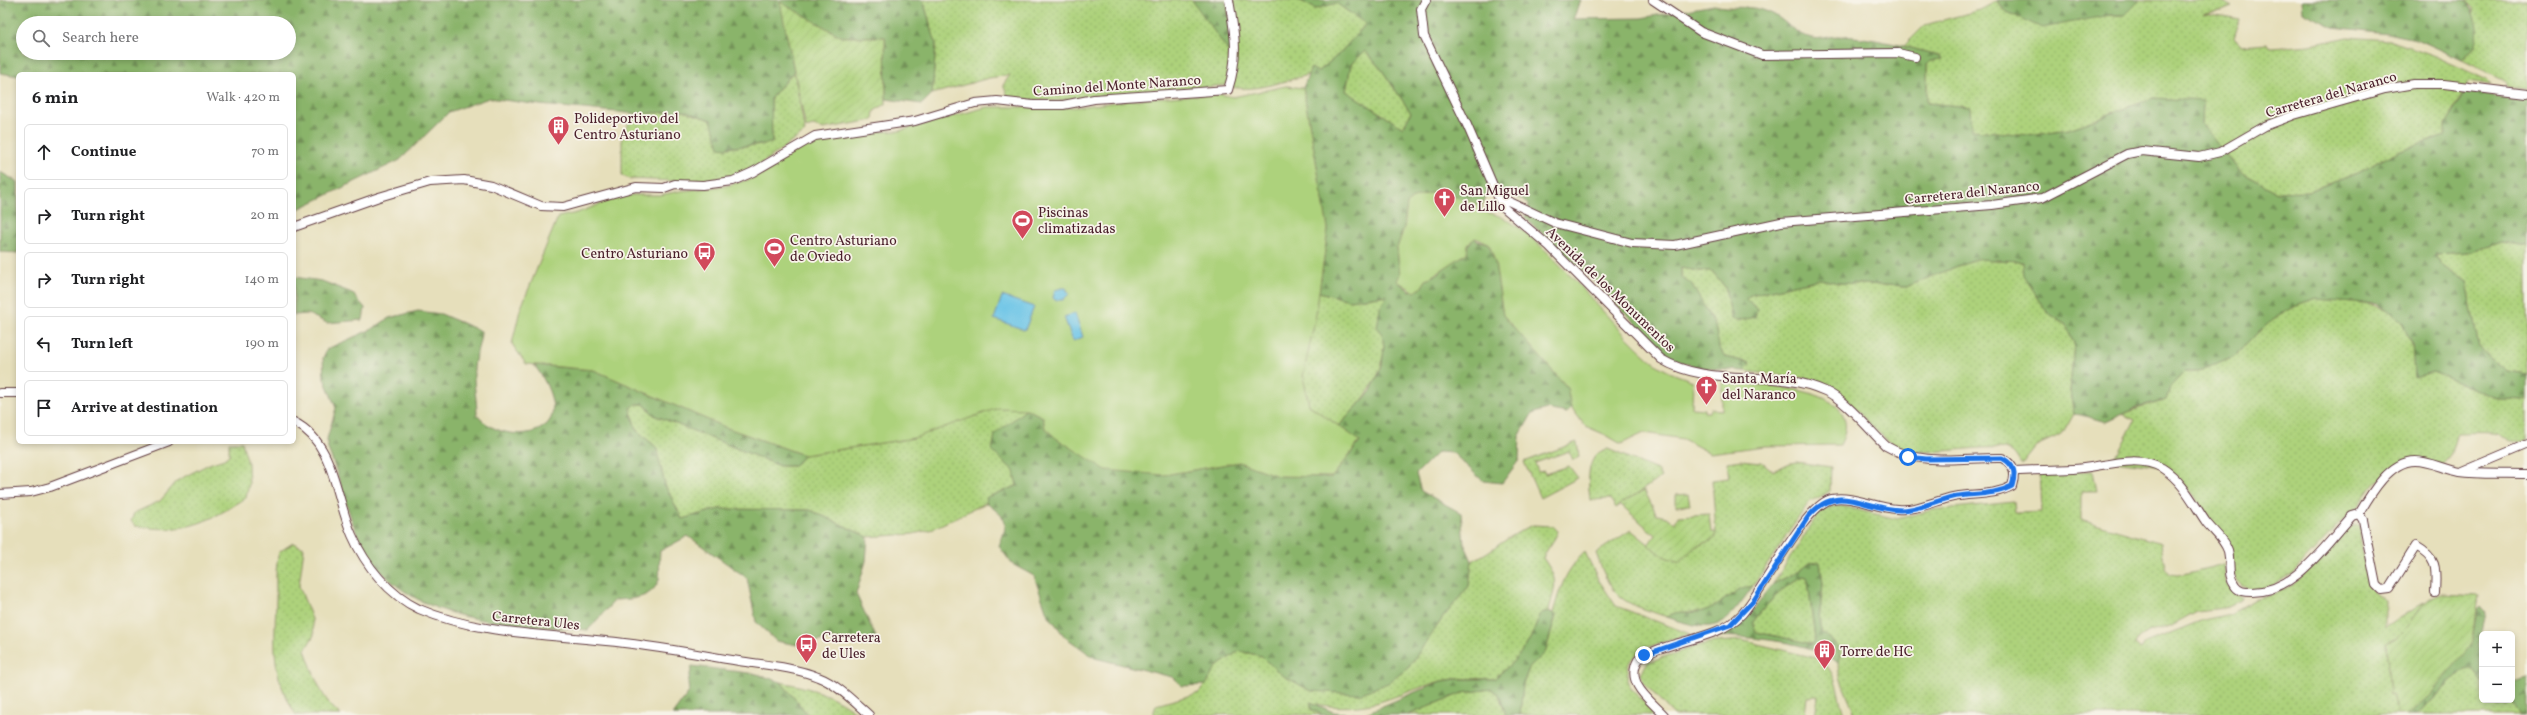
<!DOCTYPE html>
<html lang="en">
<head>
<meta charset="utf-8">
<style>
	:root { --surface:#fff; --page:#f2f2f2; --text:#202124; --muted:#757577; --line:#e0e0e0 }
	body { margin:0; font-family:Vollkorn,serif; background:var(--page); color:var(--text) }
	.controls { position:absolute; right:12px; bottom:12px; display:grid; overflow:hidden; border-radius:6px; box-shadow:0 2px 6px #0003 }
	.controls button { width:36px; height:36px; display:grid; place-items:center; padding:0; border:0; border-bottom:1px solid var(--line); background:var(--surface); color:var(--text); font:20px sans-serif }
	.stop { position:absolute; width:12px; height:12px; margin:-9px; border:3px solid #1a73e8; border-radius:50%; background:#fff }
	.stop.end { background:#1a73e8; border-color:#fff; box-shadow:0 1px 4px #0008 }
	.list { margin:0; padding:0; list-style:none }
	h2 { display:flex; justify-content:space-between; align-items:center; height:52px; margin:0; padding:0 16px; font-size:17px }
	h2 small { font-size:13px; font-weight:400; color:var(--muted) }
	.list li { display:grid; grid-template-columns:26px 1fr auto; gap:12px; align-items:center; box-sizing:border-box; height:56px; margin:0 8px 8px; padding:0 8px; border:1px solid var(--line); border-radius:6px }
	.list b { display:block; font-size:15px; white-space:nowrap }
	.list em { font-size:13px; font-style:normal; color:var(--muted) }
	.icon { flex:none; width:22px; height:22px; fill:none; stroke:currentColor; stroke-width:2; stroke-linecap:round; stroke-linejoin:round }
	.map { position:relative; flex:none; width:2527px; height:715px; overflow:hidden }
	.search { position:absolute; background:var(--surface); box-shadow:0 2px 6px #0003; left:16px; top:16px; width:280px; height:44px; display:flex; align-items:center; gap:10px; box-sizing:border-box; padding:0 14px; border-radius:22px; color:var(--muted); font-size:15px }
	.panel { position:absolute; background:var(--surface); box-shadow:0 2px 6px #0003; left:16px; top:72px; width:280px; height:372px; border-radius:6px }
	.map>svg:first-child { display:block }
	.grass { fill:url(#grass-dots); stroke:#7c7853 }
	.forest { fill:url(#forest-firs); stroke:#6a6a4b; fill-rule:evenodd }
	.park { fill:#add27b; stroke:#7c7853 }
	.garden { fill:url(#garden-furrows); stroke:#7c7853 }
	.water { fill:#6ac4e7; stroke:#5a7289 }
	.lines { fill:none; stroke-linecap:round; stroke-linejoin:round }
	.minor-casing { stroke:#613c41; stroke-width:10 }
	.minor { stroke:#fff; stroke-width:8 }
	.route { stroke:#1a73e8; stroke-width:5 }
	.labels { text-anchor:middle; stroke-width:3.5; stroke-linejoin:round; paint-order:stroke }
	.street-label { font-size:14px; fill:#4a1f2b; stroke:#f7f3e8 }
	.poi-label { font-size:14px; fill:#4a1f2b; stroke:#f7f3e8; text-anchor:start }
</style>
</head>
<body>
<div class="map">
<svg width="2527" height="715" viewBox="0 0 2527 715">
	<defs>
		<pattern id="grass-dots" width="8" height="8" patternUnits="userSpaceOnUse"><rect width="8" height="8" fill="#add27b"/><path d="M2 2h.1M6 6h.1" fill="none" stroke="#96b46a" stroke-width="1.8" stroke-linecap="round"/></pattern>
		<pattern id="forest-firs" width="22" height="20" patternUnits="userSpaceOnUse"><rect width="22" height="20" fill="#8ab46b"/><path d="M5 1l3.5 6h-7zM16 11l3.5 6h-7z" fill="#739258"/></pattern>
		<pattern id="garden-furrows" width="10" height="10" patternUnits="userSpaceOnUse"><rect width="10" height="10" fill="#add27b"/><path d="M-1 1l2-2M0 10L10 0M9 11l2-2" fill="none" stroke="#96b46a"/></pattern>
	</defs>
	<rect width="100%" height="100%" fill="#f7f3e8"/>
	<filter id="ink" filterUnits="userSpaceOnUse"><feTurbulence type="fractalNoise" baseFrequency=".025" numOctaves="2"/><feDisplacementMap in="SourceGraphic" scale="8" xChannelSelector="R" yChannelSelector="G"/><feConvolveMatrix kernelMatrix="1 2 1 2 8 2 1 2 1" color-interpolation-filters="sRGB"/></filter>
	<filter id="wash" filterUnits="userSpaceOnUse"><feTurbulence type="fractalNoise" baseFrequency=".012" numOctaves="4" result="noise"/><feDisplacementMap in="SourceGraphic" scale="16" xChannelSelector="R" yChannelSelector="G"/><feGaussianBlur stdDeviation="0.9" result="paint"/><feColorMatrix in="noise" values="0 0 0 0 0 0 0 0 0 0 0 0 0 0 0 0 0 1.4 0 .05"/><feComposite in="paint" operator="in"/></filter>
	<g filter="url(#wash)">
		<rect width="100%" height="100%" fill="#e6dfbb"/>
		<!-- grass -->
		<g class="grass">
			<path d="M923 0H1192L1204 14 1233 32 1225 0H1299L1316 9 1336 3 1366 24 1339 54 1318 72 1311 68 1308 75C1284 81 1250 95 1226 85L1055 101 1009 99 1003 85 1010 75 989 78 932 94 936 44Z"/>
			<path d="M2140 0H2219L2232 7 2222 11 2204 13 2240 19 2234 38 2241 45 2267 43 2271 48 2311 45 2348 37 2389 40 2435 56 2487 80 2492 85 2469 81C2463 100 2445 115 2446 135L2401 150 2357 173 2309 191 2277 192 2240 172 2202 125 2203 102 2153 98 2069 129 2029 135 1970 130V107L1927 103V64L1931 60 1942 59 1940 56 1904 46 1925 25 1980 10 1997 1 2007 12 2023 18 2125 15Z"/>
			<polygon points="2465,0 2527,0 2527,88 2507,86 2505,81 2462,60 2475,46 2473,8"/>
			<polygon points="1365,51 1382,70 1411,113 1403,128 1346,91 1351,64"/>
			<polygon points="794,71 805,132 757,167 728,178 697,182 630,179 622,176 622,138 630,120 638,114 683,111 711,120 726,148 772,143 771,98"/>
			<polygon points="2501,242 2527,246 2527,374 2507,371 2479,348 2466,282 2445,267 2435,254 2468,252"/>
			<path d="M1975 259 2023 261 2047 312 2066 325 2074 343 2070 392 2074 413 2062 434 2036 446 2021 465C2019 461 2016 455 2012 452 1998 440 1930 458 1904 449 1876 440 1854 401 1827 385 1811 376 1764 374 1744 371L1750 363 1725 357 1719 347 1715 326 1681 277V268L1699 271H1712L1725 287 1732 319 1757 310 1747 299 1750 295 1820 279 1839 283 1908 286Z"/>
			<path d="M1319 292 1349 300 1388 295C1376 315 1383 324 1384 345 1385 379 1360 403 1339 426L1309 405 1303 376Z"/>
			<path d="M2317 299C2352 300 2406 301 2412 346 2414 356 2413 366 2414 376L2433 372 2500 399 2527 400V440C2504 448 2509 434 2492 433 2481 432 2468 433 2457 433L2450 456 2442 465 2418 458 2374 484 2355 511 2336 527 2293 573 2272 586 2251 589 2243 586 2238 581 2234 574 2232 554 2194 495 2175 475 2164 467 2114 461 2135 420 2122 414 2166 400 2170 387 2185 371H2199L2232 358 2273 319 2296 306Z"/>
			<polygon points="1054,400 1027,409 1011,422 1017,486 988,497 986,503 930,530 913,534 868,537 810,510 719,509 682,519 665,485 656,447 636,430 630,407 636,404 644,404 654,415 780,466 794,466 804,455 914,438 786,421"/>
			<path d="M229 442H242L248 463 249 484 246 498C205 524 184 534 135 526L131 521 134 513 160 501 178 480 209 464 224 459 229 455Z"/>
			<polygon points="1577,442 1579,457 1573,460 1569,451 1535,463 1538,472 1544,471 1545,474 1569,466 1578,478 1540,498 1524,462"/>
			<path d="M1608 449 1657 470 1661 477 1616 508 1610 499 1590 500C1588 482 1585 453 1608 449Z"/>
			<path d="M1741 460 1762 462 1773 471 1790 463 1797 462 1831 467 1830 491 1809 502 1753 586C1735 588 1722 605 1704 611 1692 614 1676 609 1667 617 1621 601 1613 602 1596 553L1631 530 1665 557 1680 562 1695 547 1714 539 1716 532 1712 480 1729 478 1727 462Z"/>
			<path d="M2093 471 2097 491H2081V520L2161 543 2165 568 2169 574 2179 575 2224 564 2226 583 2234 592 2242 597 2241 600 2224 608 2197 611 2170 626 2144 634 2138 638 2135 644 2141 649 2145 643 2203 620 2230 614 2257 598 2290 588 2346 530 2351 526 2358 525 2368 582 2371 588 2385 600V627L2424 602 2402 634 2386 643 2390 695 2393 694 2398 715H1855C1851 699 1832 672 1840 655L1834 642 1821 632 1819 619 1823 584 1820 563H1809L1799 571 1773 584 1819 513 1830 507 1841 506 1897 519 1932 510 2014 502 2015 513 2042 512 2040 472Z"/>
			<path d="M1533 525 1553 526 1558 531C1555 541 1547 548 1543 558 1560 582 1555 584 1549 611L1541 613C1527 649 1523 654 1494 679 1477 679 1458 677 1441 681 1389 696 1369 715 1311 703V709L1322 715H1153L1156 705 1199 693 1216 667 1239 651 1262 656 1280 674 1408 668 1444 616 1469 586 1472 561C1494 550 1511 534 1533 525Z"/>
			<path d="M293 543 304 548 299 586 312 619 314 635 305 650C314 673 320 699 341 715H296C269 671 275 646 276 598 276 581 275 568 279 552Z"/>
			<path d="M1585 552 1598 579 1616 606 1690 634 1641 649 1629 663 1627 680 1631 689 1656 715H1520L1523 684 1529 668 1545 653 1556 616 1553 613C1559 590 1566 569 1585 552Z"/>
			<path d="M1802 576 1807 577 1808 581 1815 639 1813 644 1756 632 1753 622C1767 603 1782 588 1802 576Z"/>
			<path d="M1741 640 1820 659C1837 672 1838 695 1844 715H1815L1818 696 1807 697 1805 715H1674L1643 682 1641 673 1648 662 1707 643Z"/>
			<polygon points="2470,668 2482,683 2482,700 2492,700 2496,705 2511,701 2521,715 2417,715 2464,669"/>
			<path d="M781 682C811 688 836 695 859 715H808Z"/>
			<polygon points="1491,689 1499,694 1506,715 1408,715 1462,693"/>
		</g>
		<!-- forest -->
		<g class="forest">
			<path d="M0 0H923L936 44 932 94 922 104 886 99 885 37H842L781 3 794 71 771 98 772 143 726 148 719 147 711 120 684 111 638 114 540 105 489 98 449 112 400 160 294 211V74L18 76 0 73ZM23 23H289V53H23Z"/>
			<polygon points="1192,0 1225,0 1233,32 1231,55"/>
			<path d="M1299 0H1581L1573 19 1641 18 1714 5C1732 10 1751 4 1768 12 1785 18 1793 35 1812 38 1820 40 1830 36 1839 36 1873 37 1908 47 1940 56L1942 59 1931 60 1927 64V103L1970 107 1971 130 2029 135 2069 129 2153 98 2203 101 2202 125 2240 172 2277 192 2309 191 2357 173 2401 150 2445 135V125L2466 91 2516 100 2527 99V246L2501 242 2468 252 2435 254 2445 267 2466 282 2479 348 2507 371 2527 374V400L2500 399 2433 372 2414 377 2412 344 2402 322 2377 304 2317 299 2296 306 2273 319 2232 358 2199 371H2185L2170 387 2166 400 2134 409 2106 422 2074 413 2070 392 2074 343 2066 325 2047 312 2024 276 2023 261 1975 259 1908 286 1839 283 1820 279 1750 295 1747 299 1757 310 1755 317 1737 321 1732 319 1725 287 1712 271H1699L1681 268V277L1691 283 1715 326 1719 347 1725 357 1750 363 1744 371C1716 369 1688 370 1665 353L1578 266 1525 218 1529 205C1516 196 1503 186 1488 192L1482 206 1448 195 1439 190 1411 199 1407 204 1404 228 1397 248 1400 274 1398 282 1410 291 1421 288 1426 280 1439 273 1475 238 1477 241 1489 243 1495 262 1503 315 1567 387 1571 407 1567 413 1546 409 1532 414 1520 435 1519 460 1502 483 1483 481 1453 453 1438 452 1416 474 1421 491 1461 513 1464 543 1472 561 1469 586 1444 616 1408 668 1388 683 1359 694 1311 691 1280 674 1262 656 1239 651 1216 667 1206 685 1182 686 1172 677 1095 658 1065 637 1047 613 1034 576 1012 564 999 546C1009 521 1008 519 986 503L987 497 1017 486 1014 471 992 451 995 434 1027 409 1043 417 1045 428 1164 475 1239 462 1278 476 1332 477 1360 442 1339 426 1371 391 1382 366 1384 346 1382 334 1377 328 1380 308 1387 295 1349 300 1319 292 1328 229 1303 88 1311 68 1318 72 1339 54 1366 24 1336 3 1316 9ZM1365 51 1382 70 1411 113 1403 128 1346 91 1351 64Z"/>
			<polygon points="1997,0 2140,0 2125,15 2110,15 2042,28 2007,12"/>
			<path d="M2302 0H2465C2473 8 2482 34 2475 45 2472 51 2466 54 2462 60L2416 39 2387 33 2333 27 2303 12Z"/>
			<polygon points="0,172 18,182 18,253 0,252"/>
			<polygon points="294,277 322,281 352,293 365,308 363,320 327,323 308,314 294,315"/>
			<path d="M418 311 441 314 481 331C481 343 475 354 474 368 473 384 477 399 477 415 491 434 529 441 547 424 562 409 544 377 534 365L594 370 722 426 804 455 794 466H780L654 415 644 404H636L630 408 636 430 656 447 665 485 682 519 719 509 810 510 868 537 866 561 856 594 880 646 830 638 803 646 776 641 756 622 747 578 688 536 660 551C659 558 660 575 659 579 653 599 632 599 615 600L588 630C508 623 415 627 366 552 350 526 341 479 328 449L327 439 336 408 324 378 323 358 327 349 374 328 389 318Z"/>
			<path d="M1820 562 1823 584 1819 619 1821 632 1839 647 1840 655 1838 663C1815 641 1747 637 1716 636L1729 631 1748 617 1773 584 1799 571 1809 563ZM1802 576 1807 577 1808 581 1815 639 1813 644 1756 632 1753 622C1767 603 1782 588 1802 576Z"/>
			<path d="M1753 586C1723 628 1718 635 1667 617 1677 608 1691 615 1703 611 1722 605 1735 588 1753 586Z"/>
			<polygon points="2481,607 2486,613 2479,644 2482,683 2470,668 2464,669 2417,715 2407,715 2429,696 2473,640 2478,610"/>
			<path d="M1549 611 1556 615 1545 653 1529 668 1523 684 1520 715H1506L1499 694 1491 689 1462 693 1408 715H1322L1311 709V702L1333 712 1364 714 1441 681 1456 679H1494C1523 654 1527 649 1541 613Z"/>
			<polygon points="692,666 757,674 781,682 808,715 672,715 689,692 688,683"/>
			<polygon points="2527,678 2527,715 2521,715 2511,701 2506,706 2496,705 2492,700 2512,700 2512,682"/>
		</g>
		<!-- park -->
		<g class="park">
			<polygon points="1286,86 1303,88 1328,229 1315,320 1303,376 1309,405 1360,441 1332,477 1278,476 1239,462 1164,475 1106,470 1056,438 1045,428 1043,417 1027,409 998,408 914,438 804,455 722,426 594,370 526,364 512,344 520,310 558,217 577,213 624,195 660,195 680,191 725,186 751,179 809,143 872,132 899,131 987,107 1077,107 1149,98 1219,94 1233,97"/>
			<path d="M1439 190C1455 200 1476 198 1488 213 1536 219 1616 338 1662 368 1672 374 1683 377 1693 381L1692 408 1704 409V412H1709L1710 409 1722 410V383C1756 385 1872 384 1840 445L1765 446 1710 453 1683 439 1644 433 1621 444 1606 435 1585 426 1571 407 1567 387 1503 315 1495 262 1489 243 1475 238 1468 244 1467 253 1426 280 1421 288 1415 292 1397 281 1400 274 1397 248 1404 228 1407 204 1411 199Z"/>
		</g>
		<!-- garden -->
		<g class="garden">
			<polygon points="780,2 842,37 885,37 886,104 874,111 873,120 823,129 813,126 806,128"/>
			<polygon points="1644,490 1657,515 1667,517 1675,523 1678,516 1709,514 1711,532 1716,532 1714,539 1695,547 1680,562 1665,557 1648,545 1655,535 1620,504"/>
			<polygon points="1688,494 1690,505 1676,506 1676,495"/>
			<path d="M2442 594 2479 596 2473 640 2467 650 2429 696 2407 715H2398L2393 694 2390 695 2386 643C2413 633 2415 598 2442 594Z"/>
		</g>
		<!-- water -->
		<g class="water">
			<polygon points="1062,288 1066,288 1069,294 1063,300 1055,300 1053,298 1055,290"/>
			<polygon points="1002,296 1034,307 1025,330 994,319"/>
			<polygon points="1075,313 1083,337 1073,341 1064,317"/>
		</g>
	</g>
	<g filter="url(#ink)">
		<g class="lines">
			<defs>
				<g id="minor">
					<path d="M1426 0 1421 9 1424 36 1467 125 1502 206 1549 246 1661 359C1710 389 1773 367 1825 391 1846 400 1869 430 1886 446 1921 467 1963 457 2002 458 2015 465 2016 473 2012 486 1994 496 1973 493 1953 497 1935 501 1916 511 1897 509 1876 508 1852 495 1832 499 1805 504 1763 591 1742 614 1715 643 1668 638 1638 660 1625 683 1649 699 1664 715"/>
					<polyline points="1653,0 1701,32 1762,55 1898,53 1915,57"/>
					<polyline points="1502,203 1508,201 1555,223 1632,243 1675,245 1781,222 1992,205 2042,198 2127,154 2142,151 2199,157 2220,152 2265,126 2294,115 2385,89 2414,84 2444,84 2527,94"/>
					<path d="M294 227 379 197 430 182 464 180 491 185 541 206 563 207 636 187 664 188 675 184 703 185 733 181 753 172 815 136 915 121 975 103 997 101 1033 105H1063L1094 99 1228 90C1239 56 1235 35 1229 0"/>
					<polyline points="0,393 18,393"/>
					<path d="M294 422C335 443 335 497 352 535 365 565 389 595 419 609 477 634 545 634 606 641 651 645 695 654 739 661 765 665 794 667 818 677 837 684 854 702 869 715"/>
					<path d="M2015 471C2034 470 2053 470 2073 469 2100 468 2136 453 2162 468 2183 481 2193 503 2206 522 2213 531 2224 539 2228 551 2231 563 2227 575 2235 586 2239 592 2245 592 2251 592 2295 593 2324 546 2352 516L2359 514C2370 495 2389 461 2415 461 2430 461 2444 469 2460 472 2481 475 2505 473 2527 474"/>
					<polyline points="2463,471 2527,444"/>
					<polyline points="0,494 31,492 50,487 169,442"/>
					<path d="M2359 514 2363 520 2376 585 2381 590 2389 589 2416 546C2439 559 2436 570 2435 593"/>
				</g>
			</defs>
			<!-- minor casing -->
			<use href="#minor" class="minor-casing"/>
			<!-- minor -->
			<use href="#minor" class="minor"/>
		</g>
	</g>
	<g class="lines" filter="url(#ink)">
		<!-- route -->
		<path class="route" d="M1644 655 1730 625 1754 600 1808 517C1838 481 1864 510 1901 510 1918 510 1936 501 1952 497 1972 493 1993 496 2012 486 2016 473 2015 465 2002 458L1926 459 1908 457"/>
	</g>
	<!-- icons -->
	<defs>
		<symbol id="building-pin" viewBox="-11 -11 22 30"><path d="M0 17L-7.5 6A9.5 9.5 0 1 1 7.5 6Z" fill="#d1495b" stroke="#f7f3e8"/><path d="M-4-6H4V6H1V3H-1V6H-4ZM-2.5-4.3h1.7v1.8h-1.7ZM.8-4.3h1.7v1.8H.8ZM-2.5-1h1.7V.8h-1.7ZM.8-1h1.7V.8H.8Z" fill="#fff"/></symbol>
		<symbol id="church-pin" viewBox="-11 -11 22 30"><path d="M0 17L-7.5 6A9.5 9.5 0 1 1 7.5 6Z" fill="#d1495b" stroke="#f7f3e8"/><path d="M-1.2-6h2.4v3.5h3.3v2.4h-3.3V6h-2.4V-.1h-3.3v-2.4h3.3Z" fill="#fff"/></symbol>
		<symbol id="stadium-pin" viewBox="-11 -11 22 30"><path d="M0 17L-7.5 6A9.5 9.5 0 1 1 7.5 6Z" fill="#d1495b" stroke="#f7f3e8"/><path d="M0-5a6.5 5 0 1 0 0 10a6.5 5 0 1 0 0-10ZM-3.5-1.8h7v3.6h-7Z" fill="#fff"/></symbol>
		<symbol id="bus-pin" viewBox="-11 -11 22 30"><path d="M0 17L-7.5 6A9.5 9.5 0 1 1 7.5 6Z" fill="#d1495b" stroke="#f7f3e8"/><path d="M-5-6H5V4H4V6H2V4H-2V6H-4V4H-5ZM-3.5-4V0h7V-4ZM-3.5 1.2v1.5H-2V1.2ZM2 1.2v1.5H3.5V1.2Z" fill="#fff"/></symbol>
	</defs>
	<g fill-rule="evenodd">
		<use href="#building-pin" x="546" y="114" width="25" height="34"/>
		<use href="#church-pin" x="1432" y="186" width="25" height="34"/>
		<use href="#stadium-pin" x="1010" y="208" width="25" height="34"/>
		<use href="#stadium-pin" x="762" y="236" width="25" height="34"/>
		<use href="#bus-pin" x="692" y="240" width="25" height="34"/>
		<use href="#church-pin" x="1694" y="374" width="25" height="34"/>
		<use href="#bus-pin" x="794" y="632" width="25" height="34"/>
		<use href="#building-pin" x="1812" y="638" width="25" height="34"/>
	</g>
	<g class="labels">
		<!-- street labels -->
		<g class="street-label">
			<text transform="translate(1117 85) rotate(-4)" y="5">Camino del Monte Naranco</text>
			<text transform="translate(2331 94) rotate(-16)" y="5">Carretera del Naranco</text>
			<text transform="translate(1972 192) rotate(-6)" y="5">Carretera del Naranco</text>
			<text transform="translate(1611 289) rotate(44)" y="5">Avenida de los Monumentos</text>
			<text transform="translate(536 620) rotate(6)" y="5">Carretera Ules</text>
		</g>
		<!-- poi labels -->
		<g class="poi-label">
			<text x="574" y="123">Polideportivo del<tspan x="574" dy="16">Centro Asturiano</tspan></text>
			<text x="1460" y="195">San Miguel<tspan x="1460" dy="16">de Lillo</tspan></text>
			<text x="1038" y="217">Piscinas<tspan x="1038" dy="16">climatizadas</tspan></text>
			<text x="790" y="245">Centro Asturiano<tspan x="790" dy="16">de Oviedo</tspan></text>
			<text x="688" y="258" text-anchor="end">Centro Asturiano</text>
			<text x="1722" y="383">Santa María<tspan x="1722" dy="16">del Naranco</tspan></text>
			<text x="822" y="642">Carretera<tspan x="822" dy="16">de Ules</tspan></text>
			<text x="1840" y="656">Torre de HC</text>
		</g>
	</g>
</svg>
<div class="controls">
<button>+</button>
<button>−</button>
</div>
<div class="stop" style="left:1908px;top:457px"></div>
<div class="stop end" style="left:1644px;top:655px"></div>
<div class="search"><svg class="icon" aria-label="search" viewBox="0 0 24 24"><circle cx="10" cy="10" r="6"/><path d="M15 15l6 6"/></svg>Search here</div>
<section class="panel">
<h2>6 min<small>Walk · 420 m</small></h2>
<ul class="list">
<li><svg class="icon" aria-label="ahead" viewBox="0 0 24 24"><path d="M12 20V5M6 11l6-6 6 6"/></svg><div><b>Continue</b></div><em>70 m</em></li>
<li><svg class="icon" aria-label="right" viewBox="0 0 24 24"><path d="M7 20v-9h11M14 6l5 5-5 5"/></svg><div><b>Turn right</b></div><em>20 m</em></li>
<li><svg class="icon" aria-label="right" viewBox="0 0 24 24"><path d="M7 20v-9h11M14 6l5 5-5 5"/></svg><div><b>Turn right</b></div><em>140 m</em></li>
<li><svg class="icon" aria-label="left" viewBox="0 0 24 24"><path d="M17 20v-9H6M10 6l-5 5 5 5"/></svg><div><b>Turn left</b></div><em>190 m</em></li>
<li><svg class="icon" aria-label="arrive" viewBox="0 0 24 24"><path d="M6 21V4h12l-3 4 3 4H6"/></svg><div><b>Arrive at destination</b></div></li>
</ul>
</section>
</div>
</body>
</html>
